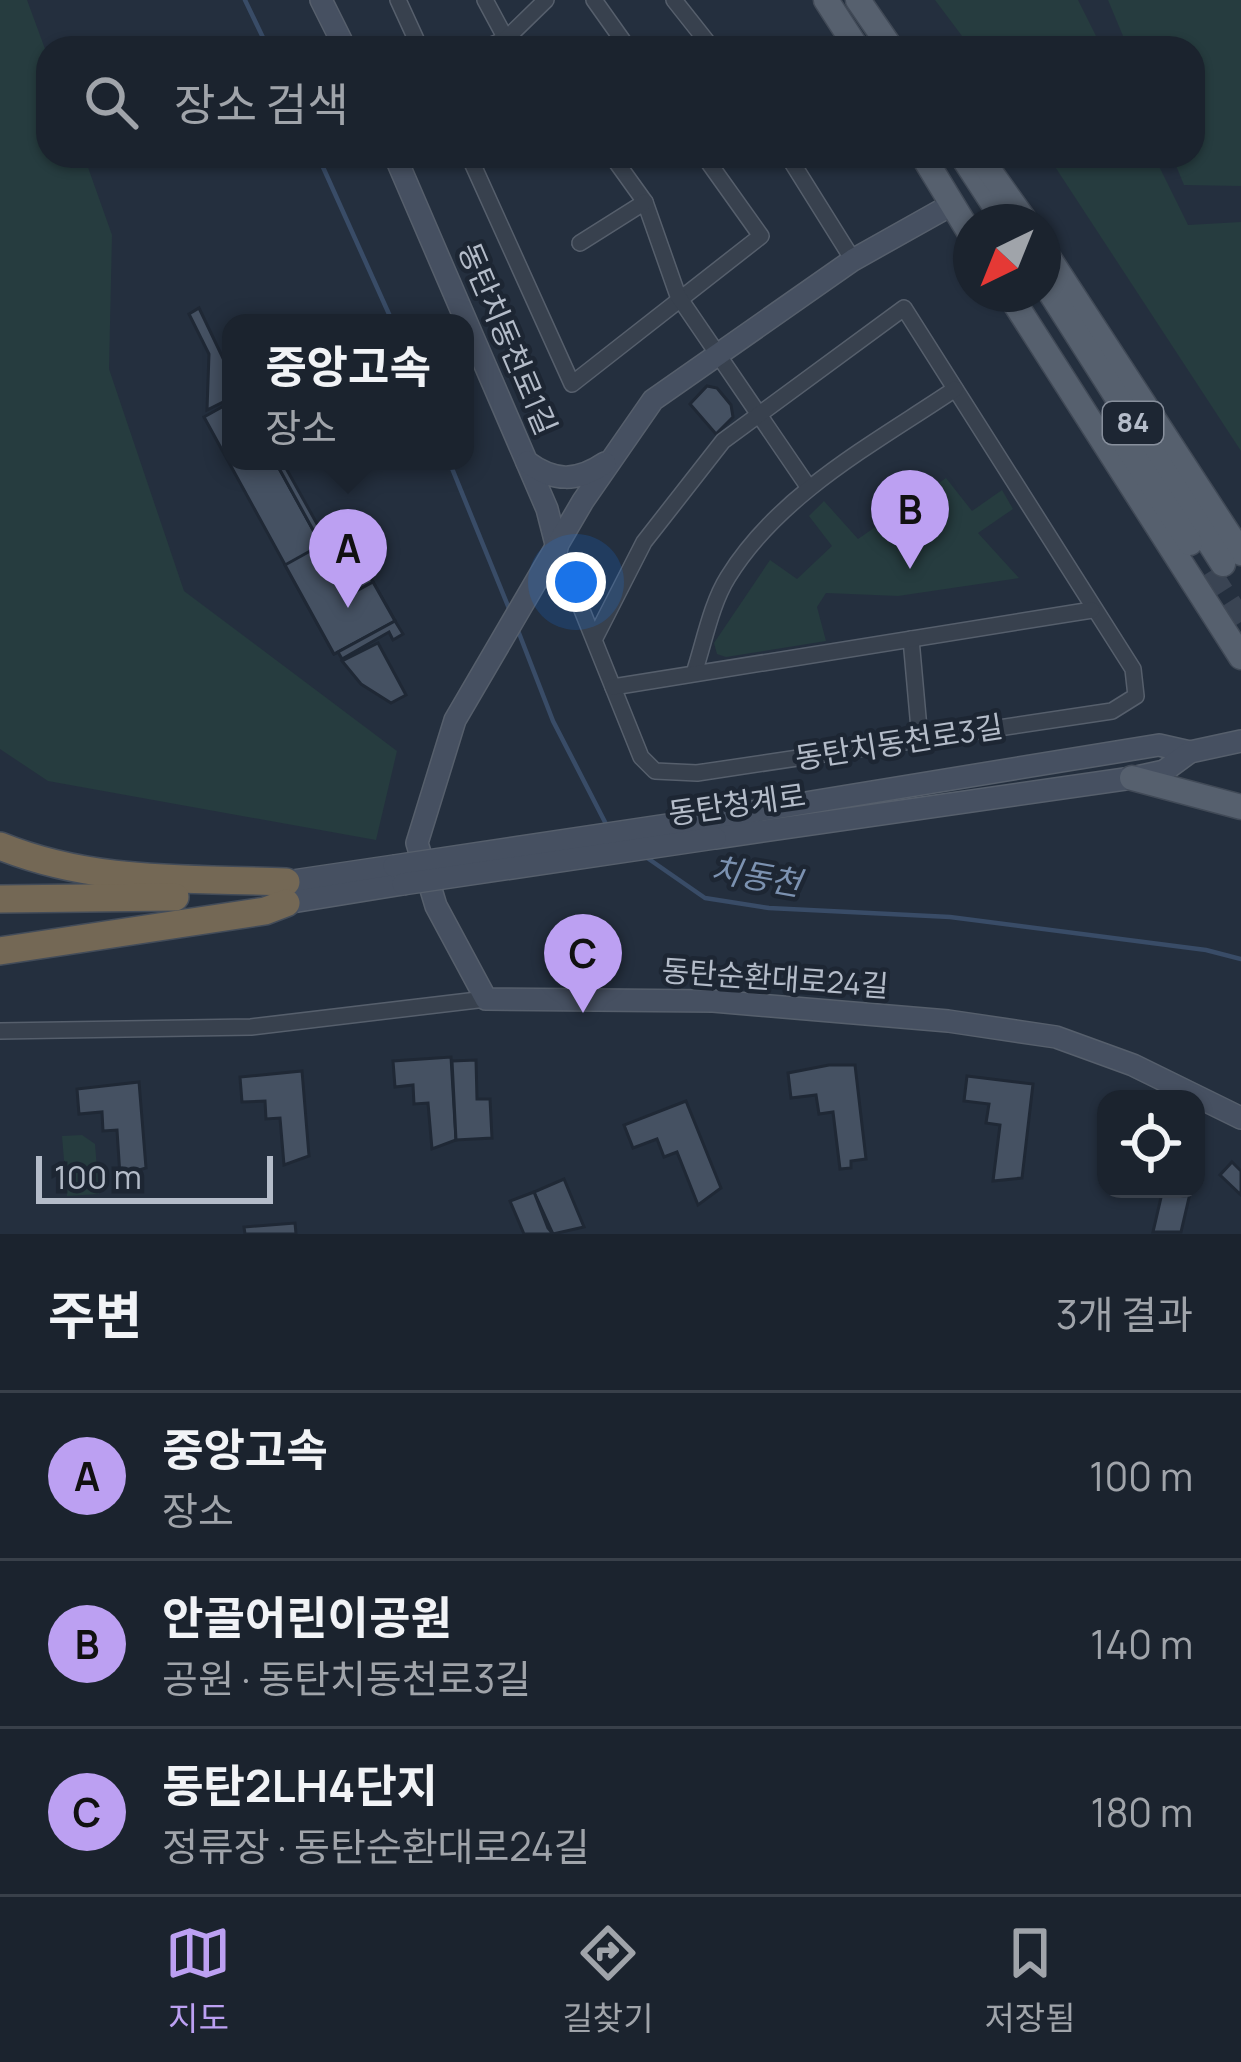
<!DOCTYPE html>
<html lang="ko">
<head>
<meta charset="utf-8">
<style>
	:root { --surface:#1b232e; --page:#242b36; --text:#f1f3f6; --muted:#a0a4aa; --line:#39404a; --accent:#bca0f2 }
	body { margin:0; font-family:Manrope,"Noto Sans KR",sans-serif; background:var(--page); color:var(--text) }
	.controls { position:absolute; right:36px; bottom:36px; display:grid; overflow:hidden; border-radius:24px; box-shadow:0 3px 9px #0004 }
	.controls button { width:108px; height:108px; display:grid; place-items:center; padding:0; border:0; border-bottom:3px solid var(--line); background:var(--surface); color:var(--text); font:60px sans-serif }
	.compass { position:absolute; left:953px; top:204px; width:108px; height:108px; border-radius:50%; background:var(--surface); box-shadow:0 3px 9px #0004; rotate:223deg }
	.scale { position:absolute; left:36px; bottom:30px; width:237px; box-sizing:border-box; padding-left:12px; border:6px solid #b4bcc9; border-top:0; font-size:33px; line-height:42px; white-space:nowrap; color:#b4bcc9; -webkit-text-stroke:9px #1d2633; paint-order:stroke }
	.you { position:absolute; left:576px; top:582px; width:42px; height:42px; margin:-30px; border:9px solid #fff; border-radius:50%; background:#1a73e8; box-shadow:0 0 0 18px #1a73e833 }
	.badge { display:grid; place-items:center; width:78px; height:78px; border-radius:50%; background:var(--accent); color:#111; font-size:39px; font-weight:700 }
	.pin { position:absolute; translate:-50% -99px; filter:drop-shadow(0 3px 6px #0008) }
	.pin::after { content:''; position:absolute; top:63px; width:42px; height:36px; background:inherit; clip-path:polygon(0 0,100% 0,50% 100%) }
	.popup { position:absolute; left:222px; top:314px; width:252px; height:156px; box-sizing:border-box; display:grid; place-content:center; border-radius:24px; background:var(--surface); filter:drop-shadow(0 3px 9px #0005); font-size:39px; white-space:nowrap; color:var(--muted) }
	.popup b { font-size:45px; color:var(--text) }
	.popup::after { content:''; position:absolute; left:50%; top:100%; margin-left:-24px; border:24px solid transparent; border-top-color:var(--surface) }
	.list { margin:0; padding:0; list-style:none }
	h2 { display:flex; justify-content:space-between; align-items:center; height:156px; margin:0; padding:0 48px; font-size:51px }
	h2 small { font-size:39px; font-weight:400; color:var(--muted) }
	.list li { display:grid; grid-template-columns:78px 1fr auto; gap:36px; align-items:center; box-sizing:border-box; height:168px; padding:0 48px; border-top:3px solid var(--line) }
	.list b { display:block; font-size:45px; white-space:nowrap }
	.list p { margin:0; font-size:39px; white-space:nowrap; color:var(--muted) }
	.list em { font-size:39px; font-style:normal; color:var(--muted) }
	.icon { flex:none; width:66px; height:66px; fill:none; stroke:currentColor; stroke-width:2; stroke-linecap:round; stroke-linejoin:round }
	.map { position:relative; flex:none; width:1241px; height:1234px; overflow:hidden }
	.search { position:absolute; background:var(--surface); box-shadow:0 3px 9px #0004; left:36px; right:36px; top:36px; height:132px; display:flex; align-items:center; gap:30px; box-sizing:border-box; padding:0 42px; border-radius:36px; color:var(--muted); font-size:45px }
	.sheet { height:660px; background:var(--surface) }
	nav { display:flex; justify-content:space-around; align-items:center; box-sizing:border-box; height:168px; border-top:3px solid var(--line); background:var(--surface); font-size:33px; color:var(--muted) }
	nav a { display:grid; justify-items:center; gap:6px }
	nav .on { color:var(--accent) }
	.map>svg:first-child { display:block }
	.green { fill:#263c3f }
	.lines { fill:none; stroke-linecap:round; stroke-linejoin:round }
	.stream { stroke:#394c67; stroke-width:4.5 }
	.building { fill:#455162; stroke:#1f2835; stroke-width:3 }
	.primary-tunnel { stroke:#3a4453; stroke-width:24; stroke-dasharray:24 12; stroke-linecap:butt }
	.street-casing { stroke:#565f6c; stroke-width:18 }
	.secondary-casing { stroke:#565f6c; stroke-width:24 }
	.primary-casing { stroke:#414a57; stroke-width:27 }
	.highway-casing { stroke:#434c59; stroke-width:30 }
	.street { stroke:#38414e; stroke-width:15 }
	.secondary { stroke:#465061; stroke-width:21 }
	.primary { stroke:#56606e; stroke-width:24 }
	.highway { stroke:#746855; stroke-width:27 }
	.secondary-bridge-casing { stroke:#565f6c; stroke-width:24; stroke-linecap:butt }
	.secondary-bridge { stroke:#465061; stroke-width:21 }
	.labels { text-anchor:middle; stroke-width:9; stroke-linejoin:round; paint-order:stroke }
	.shield { fill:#1d2633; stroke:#878f9c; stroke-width:3 }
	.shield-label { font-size:27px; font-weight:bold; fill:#b4bcc9 }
	.street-label { font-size:30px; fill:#b4bcc9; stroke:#1d2633 }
	.water-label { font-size:33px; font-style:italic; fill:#7c92b1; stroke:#1d2633 }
</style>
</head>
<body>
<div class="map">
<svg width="1241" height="1234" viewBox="0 0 1241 1234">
	<rect width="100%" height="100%" fill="#242f3e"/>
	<!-- green -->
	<g class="green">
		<polygon points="0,0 27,0 48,57 48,156 84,156 112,235 109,369 184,591 397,751 376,840 48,781 0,749"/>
		<polygon points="935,0 1078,0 1102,48 971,48"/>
		<polygon points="1108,0 1241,0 1241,186 1184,185 1172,156 1193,156 1193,48 1128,48"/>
		<polygon points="1048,156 1154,156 1188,225 1241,222 1241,451"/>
		<polygon points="946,478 972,511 1002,490 1013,509 978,533 1019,578 898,596 826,593 817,607 826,641 726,657 717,654 714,643 770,560 797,579 832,546 809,516 824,501 858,539"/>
		<polygon points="82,1135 95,1144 99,1194 67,1196 62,1136"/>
	</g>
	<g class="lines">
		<!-- stream -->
		<g class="stream">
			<polyline points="245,0 268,48"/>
			<polyline points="318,156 393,323"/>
			<polyline points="449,461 510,611"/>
			<polyline points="517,628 553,721 606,824"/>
			<polyline points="643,855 705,898 769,908 950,917 1206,950 1241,959"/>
		</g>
	</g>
	<!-- building -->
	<g class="building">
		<polygon points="199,308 231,375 231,398 207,410 209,354 189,314"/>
		<polygon points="707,386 717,388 731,405 733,417 716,434 690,404"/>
		<polygon points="231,402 231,461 275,461 349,595 373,582 395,621 334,654 204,417"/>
		<polygon points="275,461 282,461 351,585 369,575 373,582 349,595"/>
		<polygon points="321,545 349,595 373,582 395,621 334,654 285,565"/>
		<polygon points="395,621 403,634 393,640 389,632 342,659 338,652"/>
		<polygon points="378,643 406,695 391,703 361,684 342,661"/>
		<polygon points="451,1057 456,1140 432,1149 428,1103 414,1104 413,1085 395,1087 393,1061"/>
		<polygon points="476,1060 477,1099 490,1099 492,1138 456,1140 452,1061"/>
		<polygon points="829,1065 855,1065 866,1159 851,1161 851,1168 840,1169 833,1112 819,1114 816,1095 791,1098 788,1073"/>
		<polygon points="302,1071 309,1156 284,1165 280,1118 266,1119 265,1101 242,1102 240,1077"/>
		<polygon points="967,1076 1033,1084 1022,1178 993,1181 1000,1125 986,1123 989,1104 964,1101"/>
		<polygon points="139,1082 146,1168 120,1176 117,1130 103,1131 102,1112 79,1114 77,1089"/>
		<polygon points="686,1101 721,1188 698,1205 677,1152 664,1157 657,1139 633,1148 624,1125"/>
		<polygon points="1232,1162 1241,1171 1241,1195 1220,1175"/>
		<polygon points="564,1179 584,1227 553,1234 534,1192"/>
		<polygon points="1163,1189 1191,1189 1181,1232 1153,1232"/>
		<polygon points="534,1192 548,1228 553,1234 524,1234 510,1201"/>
		<polygon points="295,1223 296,1234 245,1234 244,1227"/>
	</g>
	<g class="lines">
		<!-- primary-tunnel -->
		<polyline class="primary-tunnel" points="1209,572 1241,622"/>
		<defs>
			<g id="street">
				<polyline points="398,0 420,48"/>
				<polyline points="485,0 506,39 520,48"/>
				<polyline points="594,0 628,48"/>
				<polyline points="674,0 712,48"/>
				<polyline points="484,48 506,39 546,0"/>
				<polyline points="469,156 572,384 761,236 704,156"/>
				<polyline points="612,156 645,202 678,296 809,488"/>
				<polyline points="788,156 853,260"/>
				<polyline points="541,157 543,156"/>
				<polyline points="580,243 645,202"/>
				<polyline points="557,548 641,757 655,771 697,773 1112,711 1136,696 1133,669 904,308 723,441 644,542 595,638"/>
				<polyline points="911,639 920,740"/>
				<path d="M694 673C704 643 711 604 728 577 780 493 875 443 955 389"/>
				<polyline points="613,687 1092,610"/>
				<polyline points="0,1031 251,1027 486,999"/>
			</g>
			<g id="secondary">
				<polyline points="321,0 345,48"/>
				<polyline points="395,156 547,509 557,548"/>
				<polyline points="951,205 853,260 653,400 583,501 455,720 417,843 436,906 486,999 713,1001 948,1021 1056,1037 1133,1065 1241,1118"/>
				<path d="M527 462C554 482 577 482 605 463"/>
				<polyline points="714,818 1159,745 1190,752"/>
				<polyline points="715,838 1132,778 1164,771 1190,752 1241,741"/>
				<polyline points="286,882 394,866"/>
				<polyline points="286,903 403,884"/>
			</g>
			<g id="primary">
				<polyline points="826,0 857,48"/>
				<polyline points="858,0 891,48"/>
				<polyline points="923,156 971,235"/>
				<polyline points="962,156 1005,222"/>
				<polyline points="979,156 1026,222"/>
				<polyline points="1043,249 1241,553"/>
				<polyline points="1043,281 1223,564"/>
				<polyline points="1009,294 1241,657"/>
				<polyline points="1117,431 1190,543"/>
				<polyline points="1132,778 1241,807"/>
			</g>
			<g id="highway">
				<path d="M0 846C94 884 186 878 286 882"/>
				<polyline points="0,899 175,897"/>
				<polyline points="0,951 265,911 286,903"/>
			</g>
		</defs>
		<!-- street casing -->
		<use href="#street" class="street-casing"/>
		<!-- secondary casing -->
		<use href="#secondary" class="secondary-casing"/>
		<!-- primary casing -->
		<use href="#primary" class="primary-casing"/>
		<!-- highway casing -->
		<use href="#highway" class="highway-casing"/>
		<!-- street -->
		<use href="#street" class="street"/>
		<!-- secondary -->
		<use href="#secondary" class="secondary"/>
		<!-- primary -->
		<use href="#primary" class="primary"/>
		<!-- highway -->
		<use href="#highway" class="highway"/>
		<defs>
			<g id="secondary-bridge">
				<polyline points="394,866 714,818"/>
				<polyline points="403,884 715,838"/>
			</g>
		</defs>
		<!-- secondary-bridge casing -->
		<use href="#secondary-bridge" class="secondary-bridge-casing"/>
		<!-- secondary-bridge -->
		<use href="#secondary-bridge" class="secondary-bridge"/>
	</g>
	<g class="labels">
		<!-- shield labels -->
		<rect class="shield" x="1103" y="402" width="60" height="42" rx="9"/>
		<g class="shield-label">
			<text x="1133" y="432">84</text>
		</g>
		<!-- street labels -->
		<g class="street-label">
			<text transform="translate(507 339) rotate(67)" y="10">동탄치동천로1길</text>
			<text transform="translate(899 743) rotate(-9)" y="10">동탄치동천로3길</text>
			<text transform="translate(737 805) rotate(-8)" y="10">동탄청계로</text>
			<text transform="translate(775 979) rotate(4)" y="10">동탄순환대로24길</text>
		</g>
		<!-- water labels -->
		<g class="water-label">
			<text transform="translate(756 876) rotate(10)" y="12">치동천</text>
		</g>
	</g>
</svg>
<div class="controls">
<button><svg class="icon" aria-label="locate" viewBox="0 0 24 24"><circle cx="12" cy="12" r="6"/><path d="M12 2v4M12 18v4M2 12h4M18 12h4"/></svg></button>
</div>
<svg class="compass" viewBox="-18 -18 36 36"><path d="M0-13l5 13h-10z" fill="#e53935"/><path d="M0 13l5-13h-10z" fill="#a0a4aa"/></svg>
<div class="scale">100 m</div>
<div class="you"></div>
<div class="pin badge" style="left:348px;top:608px">A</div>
<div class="popup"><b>중앙고속</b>장소</div>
<div class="pin badge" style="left:910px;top:569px">B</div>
<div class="pin badge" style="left:583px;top:1013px">C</div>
<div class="search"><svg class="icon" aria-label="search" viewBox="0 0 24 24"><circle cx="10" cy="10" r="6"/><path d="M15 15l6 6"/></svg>장소 검색</div>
</div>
<section class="sheet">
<h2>주변<small>3개 결과</small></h2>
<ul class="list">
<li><span class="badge">A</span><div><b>중앙고속</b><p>장소</p></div><em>100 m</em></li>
<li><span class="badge">B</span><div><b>안골어린이공원</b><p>공원 · 동탄치동천로3길</p></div><em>140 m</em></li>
<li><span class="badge">C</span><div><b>동탄2LH4단지</b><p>정류장 · 동탄순환대로24길</p></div><em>180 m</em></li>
</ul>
</section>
<nav>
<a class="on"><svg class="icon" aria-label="map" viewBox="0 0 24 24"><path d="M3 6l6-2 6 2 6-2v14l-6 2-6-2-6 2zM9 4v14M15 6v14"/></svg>지도</a>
<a><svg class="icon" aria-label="directions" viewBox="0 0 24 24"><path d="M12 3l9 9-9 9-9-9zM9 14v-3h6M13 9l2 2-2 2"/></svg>길찾기</a>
<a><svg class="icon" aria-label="saved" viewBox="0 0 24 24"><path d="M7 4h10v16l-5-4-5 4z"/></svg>저장됨</a>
</nav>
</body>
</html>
